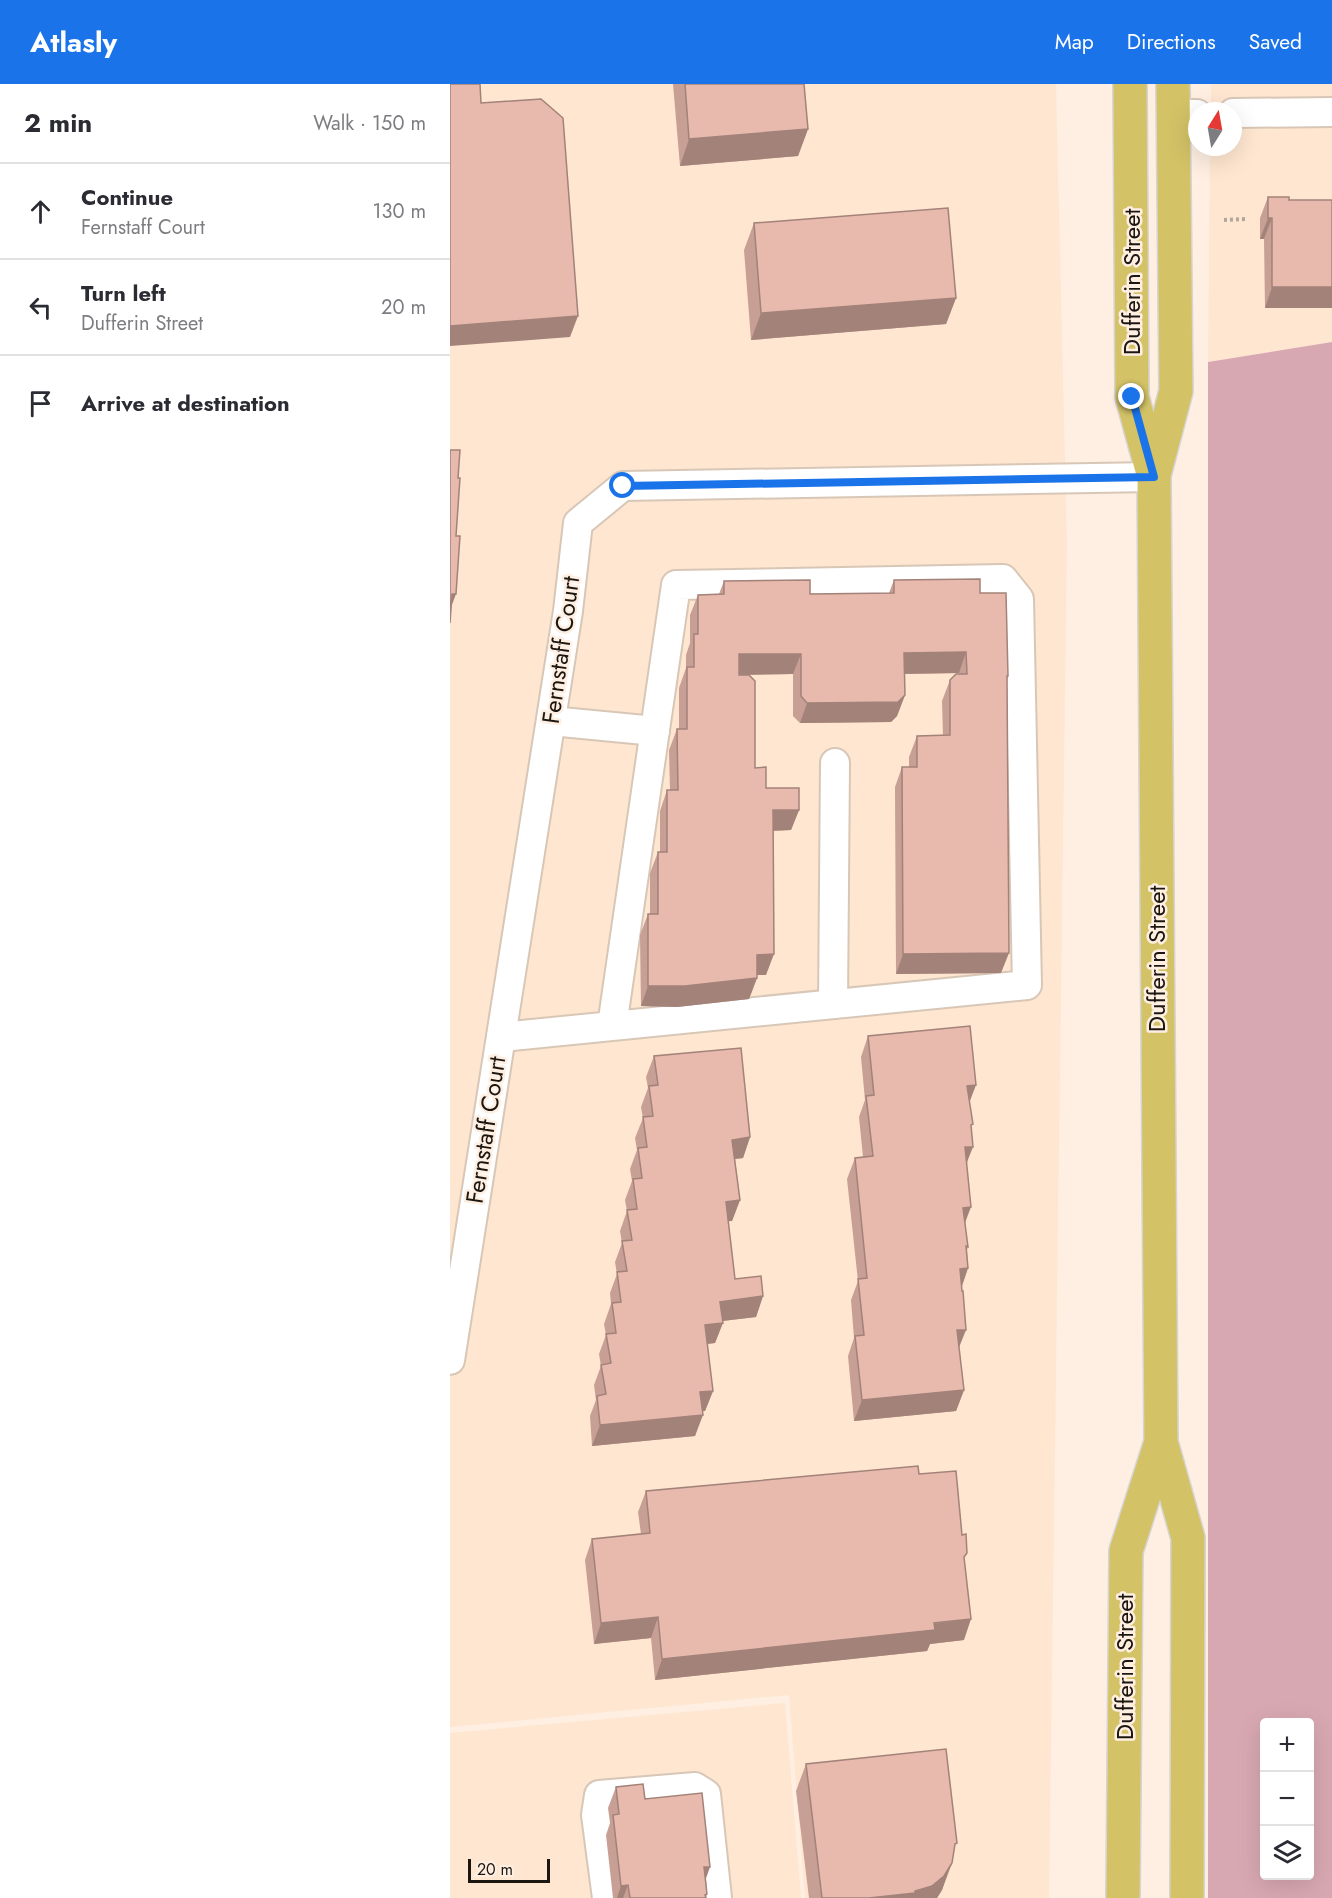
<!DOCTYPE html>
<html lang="en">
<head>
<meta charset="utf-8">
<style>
	:root { --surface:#fff; --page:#f2f2f3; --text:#2b2b33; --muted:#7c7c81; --line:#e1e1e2; --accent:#1a73e8 }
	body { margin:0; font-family:Jost,sans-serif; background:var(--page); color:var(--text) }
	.controls { position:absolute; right:18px; bottom:18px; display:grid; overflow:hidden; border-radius:6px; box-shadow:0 6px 24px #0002 }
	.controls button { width:54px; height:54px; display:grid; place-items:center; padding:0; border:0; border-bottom:2px solid var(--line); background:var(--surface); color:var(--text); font:30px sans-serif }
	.compass { position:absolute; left:738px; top:18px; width:54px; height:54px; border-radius:50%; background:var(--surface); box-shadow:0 6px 24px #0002; rotate:11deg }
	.scale { position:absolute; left:18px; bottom:15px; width:82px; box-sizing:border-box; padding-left:6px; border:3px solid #1c1610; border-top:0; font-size:16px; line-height:21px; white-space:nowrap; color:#1c1610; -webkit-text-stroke:4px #feefe2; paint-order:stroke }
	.stop { position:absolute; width:18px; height:18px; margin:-14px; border:4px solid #1a73e8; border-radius:50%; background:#fff }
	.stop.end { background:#1a73e8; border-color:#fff; box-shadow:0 2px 6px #0008 }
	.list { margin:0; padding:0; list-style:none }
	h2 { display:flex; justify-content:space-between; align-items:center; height:78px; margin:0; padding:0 24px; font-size:26px }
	h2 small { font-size:20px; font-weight:400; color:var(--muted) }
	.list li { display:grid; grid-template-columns:39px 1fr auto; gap:18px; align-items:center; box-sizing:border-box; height:96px; padding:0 24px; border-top:2px solid var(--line) }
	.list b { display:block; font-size:22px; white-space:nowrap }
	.list p { margin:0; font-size:20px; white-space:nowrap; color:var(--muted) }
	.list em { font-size:20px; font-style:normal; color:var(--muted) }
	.icon { flex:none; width:33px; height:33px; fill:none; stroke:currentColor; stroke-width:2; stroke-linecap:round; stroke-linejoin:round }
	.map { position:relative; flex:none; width:882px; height:1814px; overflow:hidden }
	header { display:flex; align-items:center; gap:36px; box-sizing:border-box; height:84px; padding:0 30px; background:var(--accent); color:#fff }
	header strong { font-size:28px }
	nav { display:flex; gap:33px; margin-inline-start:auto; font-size:21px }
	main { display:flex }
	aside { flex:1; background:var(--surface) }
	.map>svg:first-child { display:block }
	.built { fill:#fee6d0 }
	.forest { fill:#d8a8b2; fill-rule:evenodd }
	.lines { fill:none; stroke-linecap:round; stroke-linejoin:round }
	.minor-casing { stroke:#d8c7b7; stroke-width:32 }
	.major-casing { stroke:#d6d5d4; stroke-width:36 }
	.path { stroke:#b3a79c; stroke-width:4; stroke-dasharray:3 3; stroke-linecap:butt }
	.minor { stroke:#fff; stroke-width:28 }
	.major { stroke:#d3c266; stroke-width:33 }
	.wall { fill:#c89f95 }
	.shaded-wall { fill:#a28279 }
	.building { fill:#e8b9ad; stroke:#a28279; stroke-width:1.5 }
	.route { stroke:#1a73e8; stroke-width:8 }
	.labels { text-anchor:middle; stroke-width:5; stroke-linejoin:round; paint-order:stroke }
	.street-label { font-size:24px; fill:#1c1610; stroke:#feefe2 }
</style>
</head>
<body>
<header>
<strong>Atlasly</strong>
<nav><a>Map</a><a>Directions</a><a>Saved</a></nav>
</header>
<main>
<aside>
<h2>2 min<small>Walk · 150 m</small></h2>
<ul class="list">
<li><svg class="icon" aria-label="ahead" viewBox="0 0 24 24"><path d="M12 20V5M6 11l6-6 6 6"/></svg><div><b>Continue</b><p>Fernstaff Court</p></div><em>130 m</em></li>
<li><svg class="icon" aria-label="left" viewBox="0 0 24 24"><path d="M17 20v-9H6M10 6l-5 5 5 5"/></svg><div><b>Turn left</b><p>Dufferin Street</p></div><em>20 m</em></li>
<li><svg class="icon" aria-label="arrive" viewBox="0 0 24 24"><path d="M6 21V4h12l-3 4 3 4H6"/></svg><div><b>Arrive at destination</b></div></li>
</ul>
</aside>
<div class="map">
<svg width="882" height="1814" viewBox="0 0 882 1814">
	<rect width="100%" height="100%" fill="#feefe2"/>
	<!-- built -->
	<g class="built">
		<polygon points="0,0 606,0 617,461 599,1814 355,1814 339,1611 0,1643"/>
		<polygon points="761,0 882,0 882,258 758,278 760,63 783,63 783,27 761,27"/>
		<polygon points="335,1619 351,1814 0,1814 0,1649"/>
	</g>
	<!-- forest -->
	<path class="forest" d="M882 258V1814H758V278ZM814 1638H860V1792H814Z"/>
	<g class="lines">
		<defs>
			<g id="minor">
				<polyline points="783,29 882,28"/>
				<polyline points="724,30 747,30"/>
				<polyline points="101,637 205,647"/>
				<polyline points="383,920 385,679"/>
				<polyline points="51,953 577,901 569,515 553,495 226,501 162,942"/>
				<polyline points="0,1276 118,527 128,439 173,402 704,393"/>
				<polyline points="157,1814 146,1731 149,1711 245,1703 256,1710 267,1814"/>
			</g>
			<g id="major">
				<polyline points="680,0 682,313 704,393 711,1358 738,1454 737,1814"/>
				<polyline points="704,391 726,307 723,0"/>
				<polyline points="673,1814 676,1467 711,1358"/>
			</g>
		</defs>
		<!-- minor casing -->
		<use href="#minor" class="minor-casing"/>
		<!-- major casing -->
		<use href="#major" class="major-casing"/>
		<!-- path -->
		<polyline class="path" points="774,136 795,135"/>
		<!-- minor -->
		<use href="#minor" class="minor"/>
		<!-- major -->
		<use href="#major" class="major"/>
	</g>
	<!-- wall -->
	<g class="wall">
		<polygon points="223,0 354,0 358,45 348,72 230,82"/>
		<polygon points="818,113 839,116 882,116 882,224 815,224 814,155 810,155 810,134"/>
		<polygon points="304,139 506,214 496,240 301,256 294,166"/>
		<polygon points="444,496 530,509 558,592 557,597 551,889 446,890 445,703 452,683 459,683 459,673 467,652 493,652 492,617 500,596 509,589 454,590 455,611 447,632 441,638 350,639 343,632 343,590 289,591 305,684 316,704 349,726 341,746 323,747 316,891 307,891 307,894 299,915 227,923 191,922 190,851 198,830 200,830 200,789 208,768 210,768 210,727 217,706 220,706 219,666 227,645 229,645 229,604 236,584 236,571 240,559 240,531 248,511 269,510 274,497 360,510 439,509"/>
		<polygon points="418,952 519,1019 521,1045 517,1080 515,1140 518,1163 517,1166 518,1184 511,1204 509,1264 514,1306 506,1327 404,1337 398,1272 404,1254 401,1216 408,1197 397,1095 405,1074 413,1073 409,1033 415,1016 411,973"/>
		<polygon points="204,972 300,1053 293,1074 285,1075 290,1116 282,1137 278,1137 285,1195 313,1212 306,1233 273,1237 265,1259 257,1260 263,1307 255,1327 252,1327 245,1352 142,1362 140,1332 146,1316 144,1301 151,1282 149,1270 156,1251 154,1240 161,1220 160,1209 167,1190 165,1178 172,1159 170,1147 177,1127 175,1116 182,1097 180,1085 187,1066 185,1054 193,1034 191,1023 198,1004 196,993"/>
		<polygon points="469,1390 515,1476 514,1556 480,1560 477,1567 205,1596 201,1554 144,1560 135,1476 142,1455 191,1450 188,1428 196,1407"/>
		<polygon points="356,1680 504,1768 492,1806 487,1814 359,1814 346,1707"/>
		<polygon points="166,1703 195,1715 256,1795 257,1810 256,1814 163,1814 156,1751 160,1739 158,1724"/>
	</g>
	<!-- shaded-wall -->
	<g class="shaded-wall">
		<polygon points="358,45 348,72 230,82 239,55"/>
		<polygon points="818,134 822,134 814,155 810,155"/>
		<polygon points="822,203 882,203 882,224 815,224"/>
		<polygon points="506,214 496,240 301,256 311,229"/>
		<polygon points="128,232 120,253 0,262 0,242"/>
		<polygon points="2,510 6,510 0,526"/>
		<polygon points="516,568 509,589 447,590 454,569"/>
		<polygon points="289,570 351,570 343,590 281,591"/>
		<polygon points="455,611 447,632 441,638 350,639 357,619"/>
		<polygon points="323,726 349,726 341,746 315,747"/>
		<polygon points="559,869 551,889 446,890 453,870"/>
		<polygon points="324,870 316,891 299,891 307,871"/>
		<polygon points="307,894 299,915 227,923 191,922 198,902"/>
		<polygon points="526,1001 518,1022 517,1002"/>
		<polygon points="300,1053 293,1074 275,1076 282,1056"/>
		<polygon points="515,1063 523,1063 515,1083"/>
		<polygon points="290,1116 282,1137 269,1138 276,1118"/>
		<polygon points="521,1123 513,1144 513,1124"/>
		<polygon points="518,1184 511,1205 510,1185"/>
		<polygon points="313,1212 306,1233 263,1238 270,1218"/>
		<polygon points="273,1239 265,1259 247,1261 255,1241"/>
		<polygon points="507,1246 516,1246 508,1266"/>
		<polygon points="514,1306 506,1327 404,1337 412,1316"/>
		<polygon points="263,1307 255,1327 242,1328 250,1308"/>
		<polygon points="253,1331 245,1352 142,1362 150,1341"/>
		<polygon points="208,1533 201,1554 144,1560 151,1539"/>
		<polygon points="521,1535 514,1556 480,1560 477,1567 205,1596 212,1575"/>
		<polygon points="502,1779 492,1806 487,1814 419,1814 465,1807"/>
		<polygon points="254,1783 260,1783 253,1803"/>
		<polygon points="178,1801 173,1814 167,1814 171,1802"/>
	</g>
	<!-- building -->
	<g class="building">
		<polygon points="0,0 30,0 31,19 91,15 113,34 128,232 0,242"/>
		<polygon points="235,0 354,0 358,45 239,55"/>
		<polygon points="818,113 839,113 839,116 882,116 882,203 822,203 822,134 818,134"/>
		<polygon points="498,124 506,214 311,229 304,139"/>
		<polygon points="0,366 10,366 8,394 10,394 6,452 10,452 6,510 2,510 0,539"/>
		<polygon points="530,495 530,509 556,509 558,592 557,592 559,869 453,870 452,683 467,683 467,652 500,651 500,596 506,590 517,590 516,568 454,569 455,611 448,618 357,619 351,612 351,570 289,570 289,591 299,591 305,597 305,684 316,683 316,704 349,704 349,726 323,726 324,870 307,871 307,894 235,902 198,902 198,830 208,830 208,768 217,768 217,706 228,706 227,645 237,645 237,583 244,583 244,550 248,550 248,511 274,510 274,497 360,496 360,510 444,509 444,496"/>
		<polygon points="520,942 526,1001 517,1002 523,1040 521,1041 523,1063 515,1063 521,1123 513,1124 518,1163 516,1162 518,1184 510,1185 512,1207 513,1207 516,1246 507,1246 514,1306 412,1316 405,1252 414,1251 408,1195 417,1194 405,1074 423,1072 416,1012 424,1011 418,952"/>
		<polygon points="291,964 300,1053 282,1056 290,1116 276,1118 285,1195 311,1192 313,1212 270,1218 273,1239 255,1241 263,1307 250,1308 253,1331 150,1341 147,1312 156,1310 151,1281 161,1279 156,1250 166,1249 162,1219 171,1218 167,1188 177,1187 172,1157 182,1156 177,1126 187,1125 183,1095 192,1094 188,1064 197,1063 193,1033 203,1032 199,1002 208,1001 204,972"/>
		<polygon points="468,1382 469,1390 506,1387 512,1451 516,1450 517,1469 514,1473 521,1535 484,1539 485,1546 212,1575 208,1533 151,1539 142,1455 200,1449 196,1407"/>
		<polygon points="496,1665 507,1759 505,1760 502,1779 494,1792 482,1802 465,1807 465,1809 419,1814 372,1814 356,1680"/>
		<polygon points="193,1700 195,1715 252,1709 260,1783 254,1783 257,1810 255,1811 256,1814 180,1814 178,1801 171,1802 163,1731 169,1730 166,1703"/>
	</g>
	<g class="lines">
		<!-- route -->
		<polyline class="route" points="173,402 704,393 682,313"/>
	</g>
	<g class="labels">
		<!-- street labels -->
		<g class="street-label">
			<text transform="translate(682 198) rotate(-90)" y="8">Dufferin Street</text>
			<text transform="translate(111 566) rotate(-82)" y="8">Fernstaff Court</text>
			<text transform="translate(707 875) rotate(-90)" y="8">Dufferin Street</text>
			<text transform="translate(36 1046) rotate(-81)" y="8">Fernstaff Court</text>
			<text transform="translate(675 1583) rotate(-90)" y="8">Dufferin Street</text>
		</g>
	</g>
</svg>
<div class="controls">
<button>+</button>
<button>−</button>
<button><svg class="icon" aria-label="layers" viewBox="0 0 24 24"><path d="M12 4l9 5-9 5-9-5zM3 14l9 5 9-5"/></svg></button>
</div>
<svg class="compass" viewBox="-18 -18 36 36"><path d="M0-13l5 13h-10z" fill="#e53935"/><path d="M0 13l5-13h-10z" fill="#7c7c81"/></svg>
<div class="scale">20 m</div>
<div class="stop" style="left:173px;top:402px"></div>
<div class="stop end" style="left:682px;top:313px"></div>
</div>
</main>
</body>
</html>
